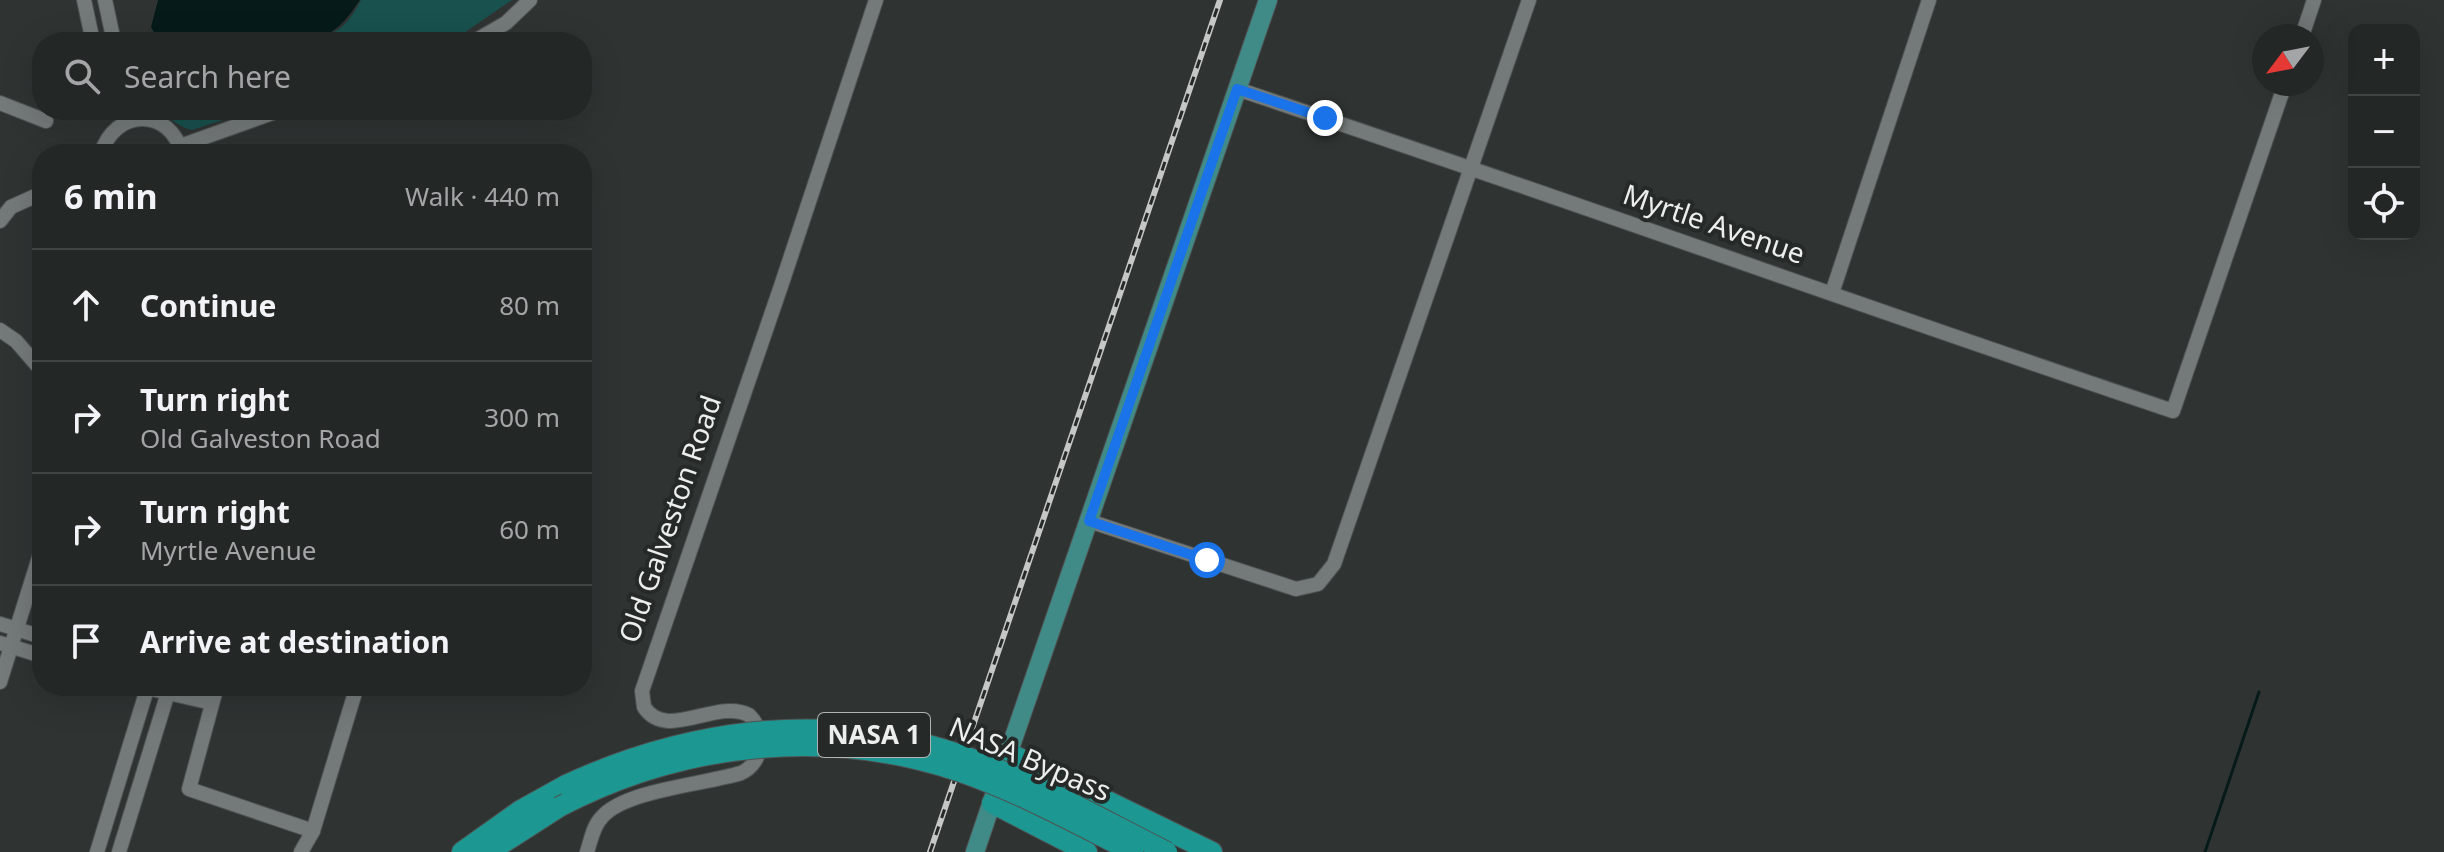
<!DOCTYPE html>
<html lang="en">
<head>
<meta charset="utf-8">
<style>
	:root { --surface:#232726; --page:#2f3332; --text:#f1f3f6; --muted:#a3a5a7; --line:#404443 }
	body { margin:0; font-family:"Noto Sans",sans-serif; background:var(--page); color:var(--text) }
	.controls { position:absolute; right:24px; top:24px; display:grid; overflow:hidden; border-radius:16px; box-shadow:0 8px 32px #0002 }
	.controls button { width:72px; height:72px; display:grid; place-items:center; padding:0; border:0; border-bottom:2px solid var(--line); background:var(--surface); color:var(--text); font:40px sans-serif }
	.compass { position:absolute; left:2252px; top:24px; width:72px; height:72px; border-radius:50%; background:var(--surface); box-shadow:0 8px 32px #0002; rotate:238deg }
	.stop { position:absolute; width:24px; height:24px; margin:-18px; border:6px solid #1a73e8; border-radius:50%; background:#fff }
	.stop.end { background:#1a73e8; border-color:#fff; box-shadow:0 2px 8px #0008 }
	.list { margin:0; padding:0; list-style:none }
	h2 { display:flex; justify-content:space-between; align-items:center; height:104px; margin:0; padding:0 32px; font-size:34px }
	h2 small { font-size:26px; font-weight:400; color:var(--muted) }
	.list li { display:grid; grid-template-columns:52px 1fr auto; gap:24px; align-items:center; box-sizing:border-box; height:112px; padding:0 32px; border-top:2px solid var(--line) }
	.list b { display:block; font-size:30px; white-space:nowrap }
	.list p { margin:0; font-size:26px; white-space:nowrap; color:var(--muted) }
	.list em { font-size:26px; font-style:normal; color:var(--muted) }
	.icon { flex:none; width:44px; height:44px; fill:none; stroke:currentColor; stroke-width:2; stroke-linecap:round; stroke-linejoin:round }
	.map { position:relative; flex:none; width:2444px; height:852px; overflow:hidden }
	.search { position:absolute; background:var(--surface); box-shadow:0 8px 32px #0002; left:32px; top:32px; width:560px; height:88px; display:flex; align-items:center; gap:20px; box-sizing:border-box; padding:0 28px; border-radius:32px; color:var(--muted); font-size:30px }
	.panel { position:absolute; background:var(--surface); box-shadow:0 8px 32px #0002; left:32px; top:144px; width:560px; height:552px; border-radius:32px }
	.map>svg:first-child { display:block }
	.green { fill:#18514e }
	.water { fill:#061b19 }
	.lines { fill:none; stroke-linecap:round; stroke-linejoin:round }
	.stream { stroke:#061b19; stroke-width:3 }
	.minor-casing { stroke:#4e5252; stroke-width:16 }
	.major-casing { stroke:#4e5252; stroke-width:20 }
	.highway-casing { stroke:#4e5252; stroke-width:22 }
	.minor { stroke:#747a79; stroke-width:14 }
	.major { stroke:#408b87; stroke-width:18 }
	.highway { stroke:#1d9791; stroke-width:20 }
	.rail-casing { stroke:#c4c7c6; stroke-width:6 }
	.rail { stroke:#252a29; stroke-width:3; stroke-dasharray:9; stroke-linecap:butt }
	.highway-bridge-casing { stroke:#4e5252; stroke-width:22; stroke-linecap:butt }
	.highway-bridge { stroke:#1d9791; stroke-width:20 }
	.route { stroke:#1a73e8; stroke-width:10 }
	.labels { text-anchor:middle; stroke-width:8; stroke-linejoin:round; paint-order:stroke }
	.shield { fill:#252a29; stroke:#b0b3b2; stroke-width:2 }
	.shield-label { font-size:26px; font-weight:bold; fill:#ebeeed }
	.street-label { font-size:28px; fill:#ebeeed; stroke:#252a29 }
</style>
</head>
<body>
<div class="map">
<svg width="2444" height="852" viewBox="0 0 2444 852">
	<rect width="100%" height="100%" fill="#2f3433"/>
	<!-- green -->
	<g class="green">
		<path d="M361 0H512L458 37 443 42H277C286 38 294 39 304 38 335 38 347 27 361 0Z"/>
		<path d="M155 110H253L192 130C177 127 169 115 155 110Z"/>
	</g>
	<!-- water -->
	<path class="water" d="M158 0H360C347 19 335 37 310 38 298 39 288 37 277 42H159L151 27Z"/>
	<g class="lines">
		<!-- stream -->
		<polyline class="stream" points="2205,852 2259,692"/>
		<defs>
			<g id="minor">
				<polyline points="84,0 93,42"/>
				<polyline points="105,0 114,42"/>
				<polyline points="2302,36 2314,0"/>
				<polyline points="473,42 506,23 530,0"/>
				<path d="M1237 89C1550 193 1860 306 2173 411L2285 84"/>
				<polyline points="0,103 46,121"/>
				<polyline points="180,146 281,110"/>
				<path d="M101 154C114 108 171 107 182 154"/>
				<polyline points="0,221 11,207 42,193"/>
				<polyline points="1832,293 1929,0"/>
				<polyline points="0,330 16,341 42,371"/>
				<polyline points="1089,521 1296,589 1318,584 1334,564 1529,0"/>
				<polyline points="0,624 42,637"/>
				<polyline points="0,643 42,656"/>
				<polyline points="0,682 42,548"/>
				<polyline points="138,686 212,703"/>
				<polyline points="217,686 189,789 313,831"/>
				<polyline points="97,852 148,686"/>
				<polyline points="119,852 170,686"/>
				<polyline points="301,852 313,831 357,686"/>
				<path d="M587 852C591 840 593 826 602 817 625 790 706 784 741 773 763 763 767 732 749 715 716 698 667 742 644 707L642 691 781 286 876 0"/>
			</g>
			<g id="major">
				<polyline points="1004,766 1268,0"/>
				<polyline points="975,852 996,790"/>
			</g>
			<g id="highway">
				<polyline points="1009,753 1212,852"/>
				<polyline points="992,803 1087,852"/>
				<polyline points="462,852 521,810 566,785"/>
				<polyline points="489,852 559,807"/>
			</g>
		</defs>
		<!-- minor casing -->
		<use href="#minor" class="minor-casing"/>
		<!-- major casing -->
		<use href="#major" class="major-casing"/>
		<!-- highway casing -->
		<use href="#highway" class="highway-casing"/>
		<!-- minor -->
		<use href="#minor" class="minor"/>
		<!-- major -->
		<use href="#major" class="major"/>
		<!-- highway -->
		<use href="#highway" class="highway"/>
		<defs>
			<polyline id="rail" points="930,852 1220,0"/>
		</defs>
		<!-- rail casing -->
		<use href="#rail" class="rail-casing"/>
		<!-- rail -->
		<use href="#rail" class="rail"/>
		<defs>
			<g id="highway-bridge">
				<path d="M566 785C685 730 818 711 946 750 1023 774 1095 816 1167 852"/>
				<path d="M559 807C683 742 828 727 961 772 1021 793 1077 824 1133 852"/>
			</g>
		</defs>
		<!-- highway-bridge casing -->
		<use href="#highway-bridge" class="highway-bridge-casing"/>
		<!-- highway-bridge -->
		<use href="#highway-bridge" class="highway-bridge"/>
	</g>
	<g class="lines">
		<!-- route -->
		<polyline class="route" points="1207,560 1089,521 1237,89 1325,118"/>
	</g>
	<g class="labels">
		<!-- shield labels -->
		<rect class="shield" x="818" y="713" width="112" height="44" rx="6"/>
		<g class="shield-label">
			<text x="874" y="744">NASA 1</text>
		</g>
		<!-- street labels -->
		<g class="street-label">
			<text transform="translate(1714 224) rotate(19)" y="10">Myrtle Avenue</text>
			<text transform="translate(670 519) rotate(-71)" y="10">Old Galveston Road</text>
			<text transform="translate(1030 759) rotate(23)" y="10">NASA Bypass</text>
		</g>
	</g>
</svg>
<div class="controls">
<button>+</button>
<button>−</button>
<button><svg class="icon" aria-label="locate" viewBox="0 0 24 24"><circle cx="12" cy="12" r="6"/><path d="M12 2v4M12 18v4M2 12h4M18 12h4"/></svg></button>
</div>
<svg class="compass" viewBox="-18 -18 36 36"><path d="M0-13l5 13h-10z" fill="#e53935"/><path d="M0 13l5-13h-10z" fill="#a3a5a7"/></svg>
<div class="stop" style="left:1207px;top:560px"></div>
<div class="stop end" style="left:1325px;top:118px"></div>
<div class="search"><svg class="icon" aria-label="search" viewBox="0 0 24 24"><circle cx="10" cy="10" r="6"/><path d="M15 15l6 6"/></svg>Search here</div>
<section class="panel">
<h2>6 min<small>Walk · 440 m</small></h2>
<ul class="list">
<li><svg class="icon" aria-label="ahead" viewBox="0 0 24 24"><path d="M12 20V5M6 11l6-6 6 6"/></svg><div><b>Continue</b></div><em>80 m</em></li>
<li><svg class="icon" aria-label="right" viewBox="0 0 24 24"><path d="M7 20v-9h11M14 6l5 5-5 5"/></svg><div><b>Turn right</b><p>Old Galveston Road</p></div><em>300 m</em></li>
<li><svg class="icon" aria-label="right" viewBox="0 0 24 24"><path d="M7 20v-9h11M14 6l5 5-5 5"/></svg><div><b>Turn right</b><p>Myrtle Avenue</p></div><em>60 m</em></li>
<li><svg class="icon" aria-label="arrive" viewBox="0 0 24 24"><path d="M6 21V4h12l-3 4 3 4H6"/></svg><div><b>Arrive at destination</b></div></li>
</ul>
</section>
</div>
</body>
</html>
